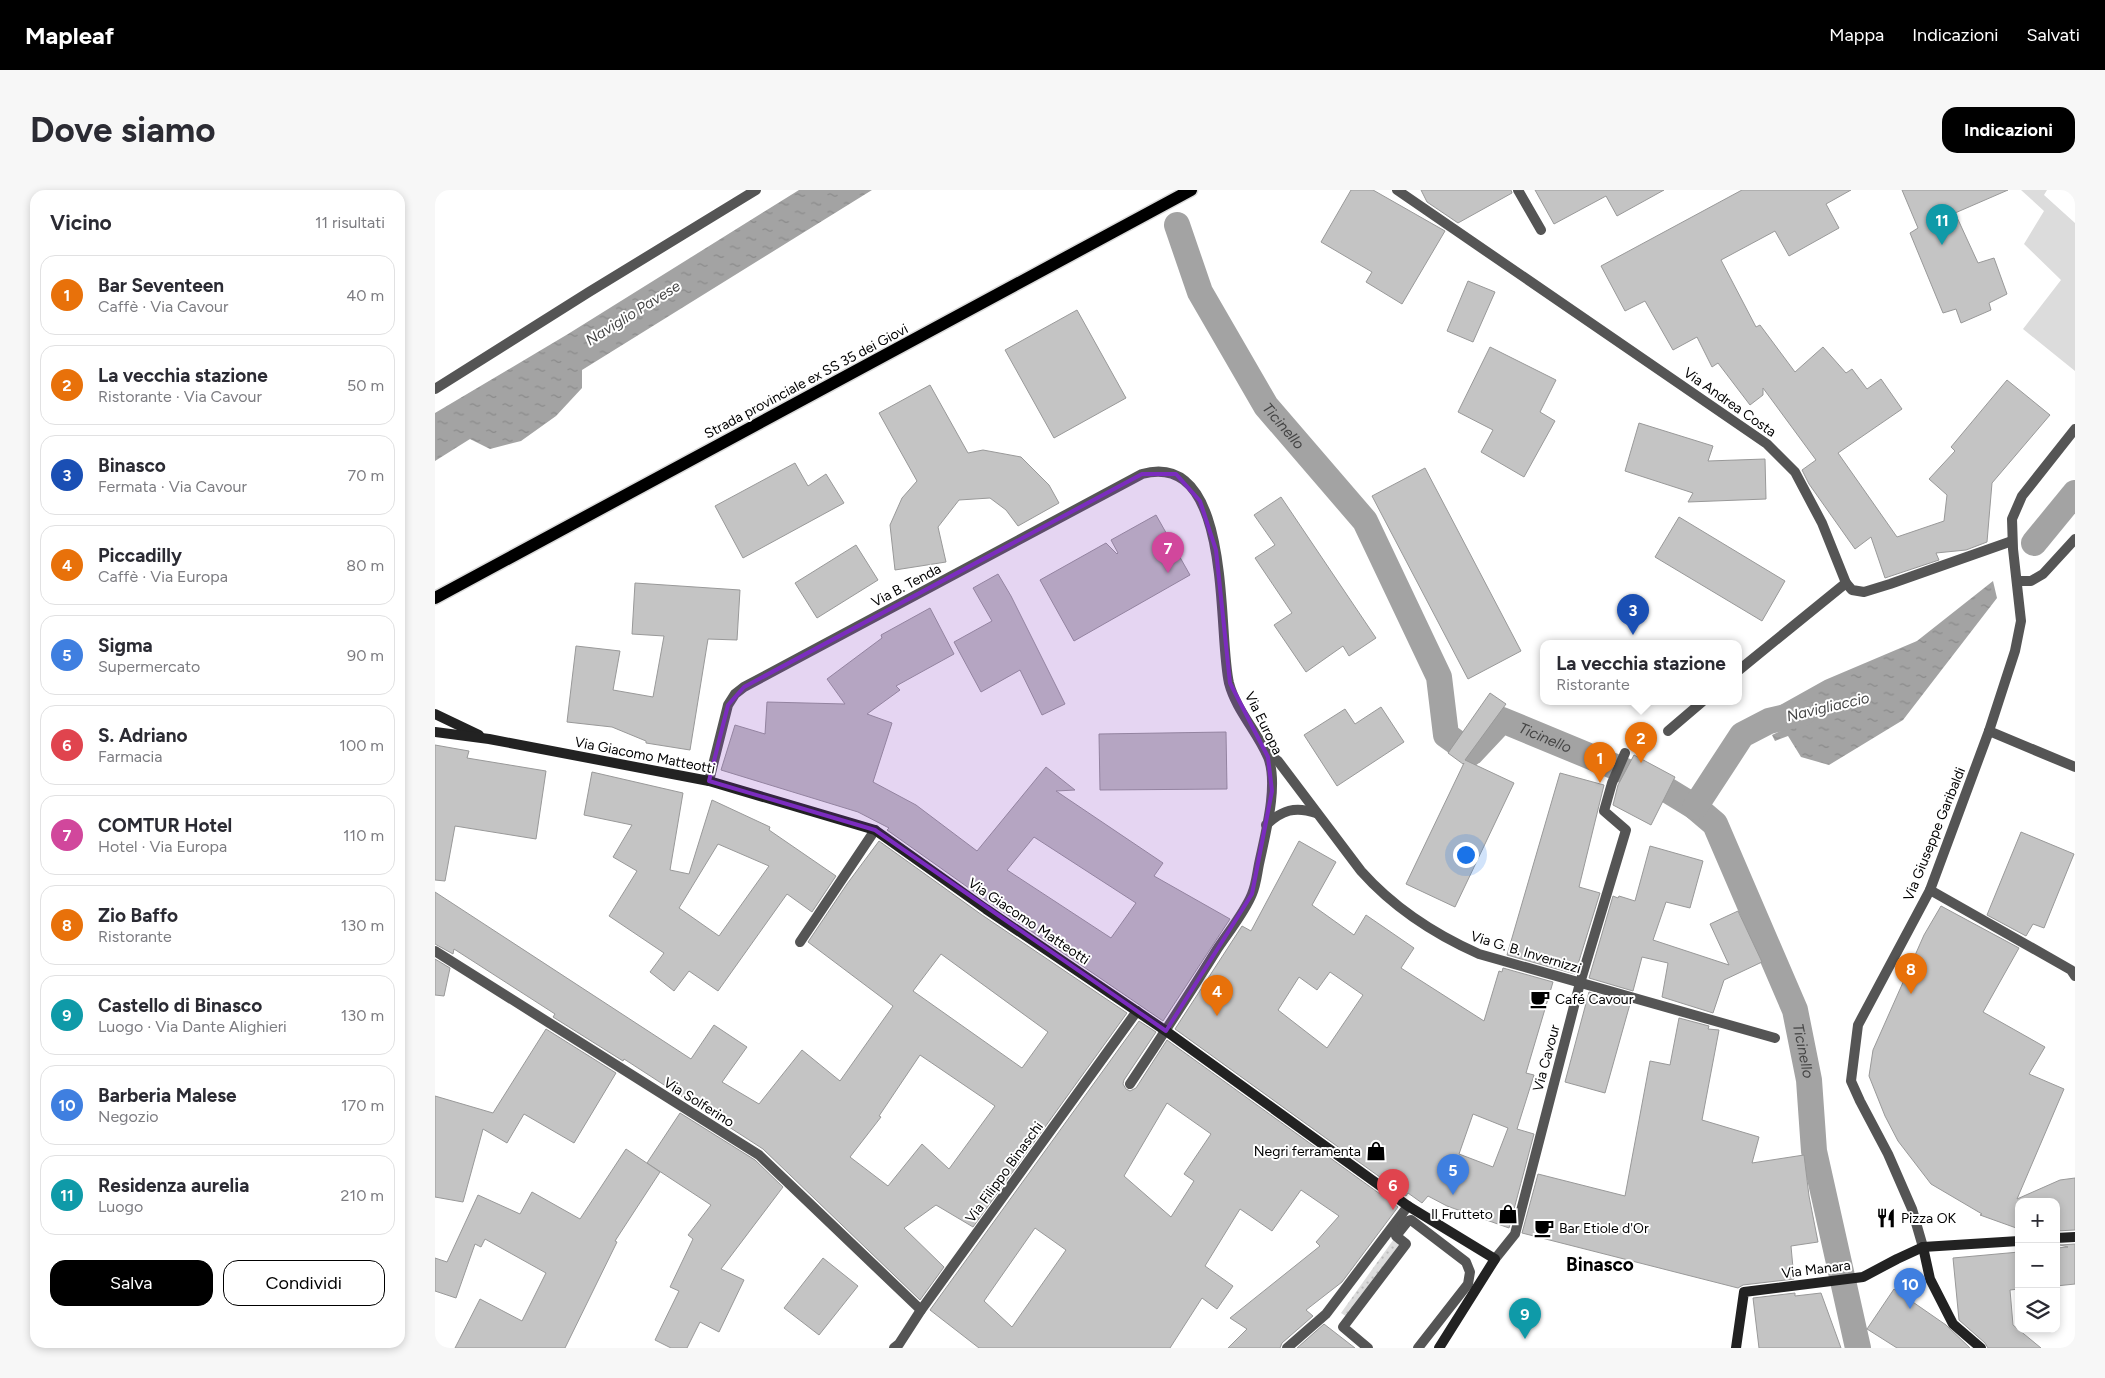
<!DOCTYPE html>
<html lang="it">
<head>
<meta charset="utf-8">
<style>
	:root { --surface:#fff; --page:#f7f7f7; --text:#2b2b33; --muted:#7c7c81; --line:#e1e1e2; --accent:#000 }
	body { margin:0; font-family:Figtree,sans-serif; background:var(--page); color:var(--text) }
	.controls { position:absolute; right:15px; bottom:15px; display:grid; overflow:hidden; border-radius:10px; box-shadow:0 2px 8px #0003 }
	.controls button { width:45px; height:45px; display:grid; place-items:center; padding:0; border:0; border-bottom:1px solid var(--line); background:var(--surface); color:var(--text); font:25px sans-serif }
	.you { position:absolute; left:1030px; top:664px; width:18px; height:18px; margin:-12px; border:4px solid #fff; border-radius:50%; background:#1a73e8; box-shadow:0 0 0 8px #1a73e833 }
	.badge { display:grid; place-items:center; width:32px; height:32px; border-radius:50%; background:var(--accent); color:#fff; font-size:16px; font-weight:700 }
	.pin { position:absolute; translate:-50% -41px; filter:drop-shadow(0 1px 2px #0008) }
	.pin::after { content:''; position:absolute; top:26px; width:18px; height:15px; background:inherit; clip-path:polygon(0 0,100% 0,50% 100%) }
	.popup { position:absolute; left:1105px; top:450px; width:202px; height:65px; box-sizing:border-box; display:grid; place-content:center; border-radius:10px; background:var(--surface); filter:drop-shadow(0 1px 4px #0005); font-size:16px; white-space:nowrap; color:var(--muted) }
	.popup b { font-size:19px; color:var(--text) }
	.popup::after { content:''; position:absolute; left:50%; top:100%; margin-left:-10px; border:10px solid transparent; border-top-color:var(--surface) }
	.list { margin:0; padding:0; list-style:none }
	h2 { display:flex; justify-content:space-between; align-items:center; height:65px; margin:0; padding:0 20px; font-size:21px }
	h2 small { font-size:16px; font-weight:400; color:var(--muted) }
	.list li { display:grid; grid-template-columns:32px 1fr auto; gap:15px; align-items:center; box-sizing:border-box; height:80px; margin:0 10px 10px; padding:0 10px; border:1px solid var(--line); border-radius:15px }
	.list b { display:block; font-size:19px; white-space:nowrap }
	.list p { margin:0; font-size:16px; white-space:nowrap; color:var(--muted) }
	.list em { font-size:16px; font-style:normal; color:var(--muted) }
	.actions { display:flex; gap:10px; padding:15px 20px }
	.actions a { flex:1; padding:11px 0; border:1px solid var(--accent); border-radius:15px; text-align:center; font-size:18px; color:var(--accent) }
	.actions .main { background:var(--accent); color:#fff }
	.icon { flex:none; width:28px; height:28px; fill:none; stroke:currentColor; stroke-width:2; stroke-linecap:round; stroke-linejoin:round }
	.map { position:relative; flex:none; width:1640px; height:1158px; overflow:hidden; border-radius:15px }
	header { display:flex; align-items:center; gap:30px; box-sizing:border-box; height:70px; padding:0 25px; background:var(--accent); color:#fff }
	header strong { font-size:24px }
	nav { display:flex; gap:28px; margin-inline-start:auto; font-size:18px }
	.intro { display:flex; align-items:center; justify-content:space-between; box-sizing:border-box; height:120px; padding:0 30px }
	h1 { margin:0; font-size:35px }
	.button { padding:12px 22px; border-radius:15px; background:var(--accent); color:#fff; font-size:18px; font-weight:700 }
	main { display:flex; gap:30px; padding:0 30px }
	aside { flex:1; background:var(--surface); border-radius:15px; box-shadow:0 2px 8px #0003 }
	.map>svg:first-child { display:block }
	.grass { fill:url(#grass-dots) }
	.green { fill:#dcdcdc }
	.water { fill:url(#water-ripples) }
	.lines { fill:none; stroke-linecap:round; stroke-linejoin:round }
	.canal { stroke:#a3a3a3; stroke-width:26 }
	.building { fill:#c4c4c4; stroke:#999; fill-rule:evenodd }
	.primary-casing { stroke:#dbdbdb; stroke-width:15 }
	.street { stroke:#555; stroke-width:10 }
	.secondary { stroke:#222; stroke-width:10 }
	.primary { stroke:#000; stroke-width:12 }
	.marked { fill:#7b2cbf; fill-opacity:0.2; stroke:#7b2cbf; stroke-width:4; stroke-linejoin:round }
	.labels { text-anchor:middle; stroke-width:4; stroke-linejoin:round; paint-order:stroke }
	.street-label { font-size:14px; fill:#000; stroke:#fff }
	.poi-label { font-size:14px; fill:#000; stroke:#fff; text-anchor:start }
	.water-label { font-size:15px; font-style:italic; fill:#444; stroke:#fff }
	.district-label { font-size:19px; font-weight:bold; fill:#000; stroke:#fff }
</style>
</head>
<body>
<header>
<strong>Mapleaf</strong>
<nav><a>Mappa</a><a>Indicazioni</a><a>Salvati</a></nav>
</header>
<div class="intro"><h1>Dove siamo</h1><a class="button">Indicazioni</a></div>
<main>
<aside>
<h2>Vicino<small>11 risultati</small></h2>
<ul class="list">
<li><span class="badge" style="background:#e8710a">1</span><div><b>Bar Seventeen</b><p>Caffè · Via Cavour</p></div><em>40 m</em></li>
<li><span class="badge" style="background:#e8710a">2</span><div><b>La vecchia stazione</b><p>Ristorante · Via Cavour</p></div><em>50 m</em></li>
<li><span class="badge" style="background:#1a4fb4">3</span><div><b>Binasco</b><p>Fermata · Via Cavour</p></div><em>70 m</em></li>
<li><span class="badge" style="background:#e8710a">4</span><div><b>Piccadilly</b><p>Caffè · Via Europa</p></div><em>80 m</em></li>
<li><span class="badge" style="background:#3f7fe0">5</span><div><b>Sigma</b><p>Supermercato</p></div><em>90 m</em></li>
<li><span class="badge" style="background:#e0444e">6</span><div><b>S. Adriano</b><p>Farmacia</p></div><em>100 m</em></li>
<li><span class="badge" style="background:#d1479c">7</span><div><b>COMTUR Hotel</b><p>Hotel · Via Europa</p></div><em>110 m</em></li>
<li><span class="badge" style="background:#e8710a">8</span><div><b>Zio Baffo</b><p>Ristorante</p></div><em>130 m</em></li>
<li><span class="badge" style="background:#0f9aa8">9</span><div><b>Castello di Binasco</b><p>Luogo · Via Dante Alighieri</p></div><em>130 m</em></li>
<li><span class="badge" style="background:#3f7fe0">10</span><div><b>Barberia Malese</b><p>Negozio</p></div><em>170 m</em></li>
<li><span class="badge" style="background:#0f9aa8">11</span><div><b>Residenza aurelia</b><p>Luogo</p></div><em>210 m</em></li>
</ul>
<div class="actions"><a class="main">Salva</a><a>Condividi</a></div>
</aside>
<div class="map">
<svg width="1640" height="1158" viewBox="0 0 1640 1158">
	<defs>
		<pattern id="grass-dots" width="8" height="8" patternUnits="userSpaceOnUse" patternTransform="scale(1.25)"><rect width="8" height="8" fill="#dcdcdc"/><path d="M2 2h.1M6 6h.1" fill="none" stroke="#bbb" stroke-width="1.8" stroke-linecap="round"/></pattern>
		<pattern id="water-ripples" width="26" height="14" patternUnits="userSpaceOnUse" patternTransform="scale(1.25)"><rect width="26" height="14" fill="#a3a3a3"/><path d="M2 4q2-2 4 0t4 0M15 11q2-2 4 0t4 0" fill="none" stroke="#8b8b8b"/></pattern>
	</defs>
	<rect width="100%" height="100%" fill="#fff"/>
	<!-- grass -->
	<polygon class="grass" points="961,1046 971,1054 914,1128 906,1123"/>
	<!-- green -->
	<polygon class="green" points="1586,0 1612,0 1609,5 1640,33 1640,181 1588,139 1626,90 1589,54 1609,21"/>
	<!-- water -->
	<g class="water">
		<polygon points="364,0 437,0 147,180 147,198 121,226 86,251 55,259 35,249 0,271 0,223 133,144"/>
		<polygon points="1558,391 1562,408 1468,530 1394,575 1366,567 1353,546 1340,551 1337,545 1352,538 1349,534 1338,539 1331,523 1390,490 1482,451"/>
	</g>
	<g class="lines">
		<!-- canal -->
		<g class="canal">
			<path id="s1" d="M742 35 765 102 831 216 930 331 1004 487 1011 545 1036 563 1067 530 1224 595 1260 617 1280 634 1360 820 1374 890 1379 961 1423 1158"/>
			<polyline points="1599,353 1640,303"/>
			<polyline points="1260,617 1307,545 1334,531 1368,523"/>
		</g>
	</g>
	<!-- building -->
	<g class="building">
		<polygon points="916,0 938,0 1010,41 967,114 931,92 937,82 886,52"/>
		<polygon points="986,0 1076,0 1077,3 1023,33 992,12"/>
		<polygon points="1100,0 1229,0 1182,26 1171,6 1119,34"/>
		<polygon points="1307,0 1416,0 1391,14 1404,38 1354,66 1340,41 1286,70 1321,137 1325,135 1360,182 1388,157 1411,183 1417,179 1432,199 1446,189 1467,219 1403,263 1462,347 1509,331 1512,305 1494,289 1520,261 1516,257 1572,190 1615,225 1557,293 1552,352 1531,360 1501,363 1504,370 1450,388 1436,347 1420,359 1374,294 1367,280 1381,270 1328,198 1328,205 1315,215 1283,173 1277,177 1262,147 1238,160 1210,111 1190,121 1166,76"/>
		<polygon points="1467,0 1573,0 1520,23 1543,73 1559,68 1572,104 1554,113 1556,120 1526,133 1521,119 1508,123 1475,43 1483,38"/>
		<polygon points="1033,91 1060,102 1038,152 1012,141"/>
		<polygon points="642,120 691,208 619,248 570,160"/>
		<polygon points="1055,157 1121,190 1105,222 1120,231 1089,287 1046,262 1058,240 1023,222"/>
		<polygon points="495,195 533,263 548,260 586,267 614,295 624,313 583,336 571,320 555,308 524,310 503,337 511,372 460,380 455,335 467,308 482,291 444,223"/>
		<polygon points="1204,233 1278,256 1273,271 1330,269 1331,309 1253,312 1258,303 1190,281"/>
		<polygon points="360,273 373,296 391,284 409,313 308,368 280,316"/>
		<polygon points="990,278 1086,461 1033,489 937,306"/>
		<polygon points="846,307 941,448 914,466 908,456 871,482 839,435 857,423 820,368 840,355 819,325"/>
		<polygon points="721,325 755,385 639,451 605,390 671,353 682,364 683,363 676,350"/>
		<polygon points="1244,327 1350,391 1327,431 1220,367"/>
		<polygon points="421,355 443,390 382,428 360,393"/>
		<polygon points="563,384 576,406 630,514 607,525 585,480 546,502 519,452 557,431 538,398"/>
		<polygon points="200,393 305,400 302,450 273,449 255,560 211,553 211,551 177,537 132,532 141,456 185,461 178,500 218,507 229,446 197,444"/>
		<path d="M495 418 519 464 461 496 465 500 432 524 457 533 438 592 481 615 542 661 611 577 640 600 621 601 728 673 719 686 795 729 728 831 555 713 452 640 454 638 423 622 286 580 300 535 330 544 332 512 410 514 392 489 447 448 446 445ZM599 647 701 713 676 748 572 680Z"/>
		<polygon points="1055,503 1071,514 1030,570 1079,593 1020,717 971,694 1029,573 1028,574 1013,563"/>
		<polygon points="946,517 969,552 902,596 869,545 910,519 920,534"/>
		<polygon points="791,542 792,599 665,600 664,544"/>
		<polygon points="0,555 34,561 32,568 111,581 101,649 20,636 10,691 0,690"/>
		<polygon points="1199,565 1240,587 1216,635 1178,615 1183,595"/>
		<path d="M157 582 248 603 235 680 254 684 277 610 335 637 334 640 401 686 377 722 352 704 283 801 254 781 239 801 215 782 229 763 174 726 202 681 178 667 197 635 149 625ZM283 654 334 676 284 746 244 718Z"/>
		<polygon points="1125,583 1169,595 1144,697 1165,703 1140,784 1072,765"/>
		<polygon points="1586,642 1639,664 1609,738 1598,734 1591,746 1552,725"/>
		<path d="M444 651 547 725 692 823 538 1037 501 1015 469 1038 509 1077 485 1110 328 959 189 869 188 871 118 827 120 824 19 759 18 764 0 754V702L256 869 279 835 312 857 287 892 324 914 367 860 405 891 458 816 373 752 412 694ZM506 764 613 842 587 878 478 801ZM485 865 560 916 514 979 487 954 453 996 415 967 446 927 444 926Z"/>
		<path d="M864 651 901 672 877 715 919 745 931 725 979 758 966 778 1049 831 1064 781 1067 782 1068 778 1118 792 1091 883 1099 885 1082 939 1099 944 1074 1038 1012 1016 993 1006 987 1013 973 1003 971 1006 740 839 807 736 816 741ZM895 782 928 805 892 858 843 820 864 787 882 800ZM1038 924 1073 938 1058 977 1024 964Z"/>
		<polygon points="1215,656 1268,671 1255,718 1231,712 1218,750 1294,775 1275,734 1303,721 1327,772 1289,790 1278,823 1227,807 1233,773 1207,767 1198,801 1154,788 1178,706 1183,708 1184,706 1200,711"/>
		<polygon points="1506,716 1584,758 1548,822 1610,857 1594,884 1629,899 1582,1009 1625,990 1640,988 1640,1040 1621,1041 1621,1012 1584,1012 1584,1039 1545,1025 1547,1024 1496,994 1463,951 1450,926 1434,886 1438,860 1489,745"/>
		<polygon points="0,769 15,778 9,806 0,805"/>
		<polygon points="1154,802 1195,814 1170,903 1130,892"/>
		<polygon points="1244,828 1274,836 1273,839 1284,840 1267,930 1324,947 1317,973 1369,965 1374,1006 1383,1052 1356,1056 1359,1089 1308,1095 1303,1098 1087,1043 1103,984 1190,1006 1215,871 1235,875"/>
		<path d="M704 831 721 842 689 890 688 894 691 899 695 901 701 898 732 850 963 1017 907 1092 871 1120 878 1126 847 1153 845 1158H793L812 1139 795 1128 885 1056 881 1052 904 1026 866 1000 837 1041 805 1019 770 1076 798 1096 782 1119 767 1108 735 1158H544L495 1120ZM732 913 776 944 749 984 759 991 736 1027 689 986ZM600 1038 631 1060 577 1137 549 1111Z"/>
		<polygon points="111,839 181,883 139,953 89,924 72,953 48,939 28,1012 0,1007 0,906 58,923"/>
		<polygon points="245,923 320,970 348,997 286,1079 309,1090 284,1142 265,1132 252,1158 236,1158 220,1150 244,1101 235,1097 258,1049 253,1045 276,1015 212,973"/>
		<polygon points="191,959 225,982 180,1051 182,1052 130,1158 20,1158 45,1109 87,1131 111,1083 50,1049 46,1057 40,1054 21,1108 0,1101 0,1068 12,1072 43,1005 85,1024 97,1002 145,1029"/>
		<polygon points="1640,1054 1640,1094 1621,1096 1621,1058 1633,1057 1625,1055"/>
		<polygon points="1584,1062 1584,1099 1575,1100 1578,1135 1606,1158 1553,1158 1550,1153 1524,1130 1518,1068"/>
		<polygon points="388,1068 423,1096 384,1145 349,1118"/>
		<polygon points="1459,1099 1511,1135 1535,1158 1462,1158 1432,1139"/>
		<polygon points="1360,1103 1360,1106 1386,1103 1406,1158 1324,1158 1318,1108"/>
		<polygon points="889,1134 920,1158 862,1158"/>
	</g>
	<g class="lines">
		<defs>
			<polyline id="primary" points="0,408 756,0"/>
		</defs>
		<!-- primary casing -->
		<use href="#primary" class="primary-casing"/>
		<!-- street -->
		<g class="street">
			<polyline points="962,0 1332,254 1360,282 1387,333 1411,393 1417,400 1429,402 1455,394 1577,351"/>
			<polyline points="1083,0 1106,40"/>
			<polyline points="0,199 154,102 321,0"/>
			<polyline points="1582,391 1596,391 1608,384 1640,349"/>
			<polyline points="1304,480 1411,393"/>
			<polyline points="1233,541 1267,512"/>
			<polyline points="1554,541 1640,577"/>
			<path d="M831 562 843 571 926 681C958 717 999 744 1044 764L1340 848"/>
			<path d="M274 591 293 515 300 504 309 497 707 284C799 259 782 442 794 493 801 520 822 541 833 567 844 595 830 645 824 674 822 684 821 695 817 704 810 722 792 744 781 761 753 806 724 851 695 894"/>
			<path d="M831 635C847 620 860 616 881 623"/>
			<polyline points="1495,700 1636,780 1640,786"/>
			<polyline points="365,752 440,640"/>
			<polyline points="0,761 324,965 486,1120"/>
			<polyline points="1488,1057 1477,1019 1453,964 1425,911 1416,891 1423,835 1495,700 1554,541 1580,461 1586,431 1578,359 1577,329 1587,306 1640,239"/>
			<polyline points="1060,1069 1080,1044 1145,793 1191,640 1169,621 1177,593 1190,563"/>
			<polyline points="459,1158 464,1154 486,1120 702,821"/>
			<polyline points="852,1158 891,1124 973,1016"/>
			<polyline points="933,1158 908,1137 971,1054 961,1046 973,1031 976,1030 1031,1072 1035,1082 1033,1094 983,1158"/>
		</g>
		<!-- secondary -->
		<g class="secondary">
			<polyline points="0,524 44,545"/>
			<polyline points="0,542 54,549 274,591 440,640 551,719 731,841 973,1016 1060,1069 1004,1158"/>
			<polyline points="1621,1048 1640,1047"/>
			<polyline points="1488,1057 1495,1089 1518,1134 1546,1158"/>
			<polyline points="1301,1158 1309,1102 1428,1087 1462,1069 1488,1057 1584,1051"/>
		</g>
		<!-- primary -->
		<use href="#primary" class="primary"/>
	</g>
	<!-- marked area -->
	<path class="marked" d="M707 284H741L765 311 781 360 795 493 833 567 837 601 817 704 731 841 440 640 274 591 293 515 309 497Z"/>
	<!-- icons -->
	<defs>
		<symbol id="cafe-bare" viewBox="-9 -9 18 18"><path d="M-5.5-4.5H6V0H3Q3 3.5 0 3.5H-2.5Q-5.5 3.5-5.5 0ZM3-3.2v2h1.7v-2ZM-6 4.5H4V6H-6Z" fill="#000" stroke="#fff" stroke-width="2.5" paint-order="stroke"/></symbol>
		<symbol id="shop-bare" viewBox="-9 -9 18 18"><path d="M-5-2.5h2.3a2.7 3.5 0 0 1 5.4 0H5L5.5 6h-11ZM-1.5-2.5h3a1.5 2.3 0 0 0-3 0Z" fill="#000" stroke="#fff" stroke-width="2.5" paint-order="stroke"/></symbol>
		<symbol id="restaurant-bare" viewBox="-9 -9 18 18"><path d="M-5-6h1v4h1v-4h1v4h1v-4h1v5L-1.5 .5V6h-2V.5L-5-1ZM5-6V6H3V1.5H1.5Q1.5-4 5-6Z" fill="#000" stroke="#fff" stroke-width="2.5" paint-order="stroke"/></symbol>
	</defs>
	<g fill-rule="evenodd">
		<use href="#cafe-bare" x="1091" y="795" width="28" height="28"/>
		<use href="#shop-bare" x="927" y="947" width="28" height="28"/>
		<use href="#shop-bare" x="1059" y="1010" width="28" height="28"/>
		<use href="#restaurant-bare" x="1437" y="1014" width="28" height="28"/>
		<use href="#cafe-bare" x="1095" y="1024" width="28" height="28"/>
	</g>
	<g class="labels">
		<!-- street labels -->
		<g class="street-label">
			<text transform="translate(371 191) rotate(-28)" y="5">Strada provinciale ex SS 35 dei Giovi</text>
			<text transform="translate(1295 212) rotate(35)" y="5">Via Andrea Costa</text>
			<text transform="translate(471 395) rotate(-28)" y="5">Via B. Tenda</text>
			<text transform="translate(829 533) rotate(64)" y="5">Via Europa</text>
			<text transform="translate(210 565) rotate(11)" y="5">Via Giacomo Matteotti</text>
			<text transform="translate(1499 644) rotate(-68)" y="5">Via Giuseppe Garibaldi</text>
			<text transform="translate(594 731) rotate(34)" y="5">Via Giacomo Matteotti</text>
			<text transform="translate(1091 762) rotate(17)" y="5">Via G. B. Invernizzi</text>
			<text transform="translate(1111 868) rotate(-75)" y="5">Via Cavour</text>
			<text transform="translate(264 912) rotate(32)" y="5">Via Solferino</text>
			<text transform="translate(569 982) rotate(-54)" y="5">Via Filippo Binaschi</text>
			<text transform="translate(1381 1079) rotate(-7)" y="5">Via Manara</text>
		</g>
		<!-- poi labels -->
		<g class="poi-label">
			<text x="1120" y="814">Café Cavour</text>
			<text x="926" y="966" text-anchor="end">Negri ferramenta</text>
			<text x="1058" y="1029" text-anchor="end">Il Frutteto</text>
			<text x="1466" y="1033">Pizza OK</text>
			<text x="1124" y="1043">Bar Etiole d'Or</text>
		</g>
		<!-- water labels -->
		<g class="water-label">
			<text transform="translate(198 123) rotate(-32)" y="5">Naviglio Pavese</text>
			<text dy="5" stroke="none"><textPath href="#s1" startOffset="229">Ticinello</textPath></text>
			<text transform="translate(1393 517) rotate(-13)" y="5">Navigliaccio</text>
			<text dy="5" stroke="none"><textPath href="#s1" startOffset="708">Ticinello</textPath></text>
			<text dy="5" stroke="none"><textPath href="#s1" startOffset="1144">Ticinello</textPath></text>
		</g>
		<!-- district labels -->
		<g class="district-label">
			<text x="1165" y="1081">Binasco</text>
		</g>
	</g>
</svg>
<div class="controls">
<button>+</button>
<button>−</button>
<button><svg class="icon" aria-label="layers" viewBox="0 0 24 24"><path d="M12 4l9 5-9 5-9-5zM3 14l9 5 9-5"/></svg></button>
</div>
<div class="you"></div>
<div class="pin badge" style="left:1165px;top:593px;background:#e8710a">1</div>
<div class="pin badge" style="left:1206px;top:573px;background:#e8710a">2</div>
<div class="popup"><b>La vecchia stazione</b>Ristorante</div>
<div class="pin badge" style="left:1198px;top:445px;background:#1a4fb4">3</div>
<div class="pin badge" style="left:782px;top:826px;background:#e8710a">4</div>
<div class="pin badge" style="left:1018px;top:1005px;background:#3f7fe0">5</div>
<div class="pin badge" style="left:958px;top:1020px;background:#e0444e">6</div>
<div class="pin badge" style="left:733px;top:383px;background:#d1479c">7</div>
<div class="pin badge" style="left:1476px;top:804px;background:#e8710a">8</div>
<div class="pin badge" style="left:1090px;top:1149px;background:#0f9aa8">9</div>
<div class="pin badge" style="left:1475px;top:1119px;background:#3f7fe0">10</div>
<div class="pin badge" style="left:1507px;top:55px;background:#0f9aa8">11</div>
</div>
</main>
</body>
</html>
